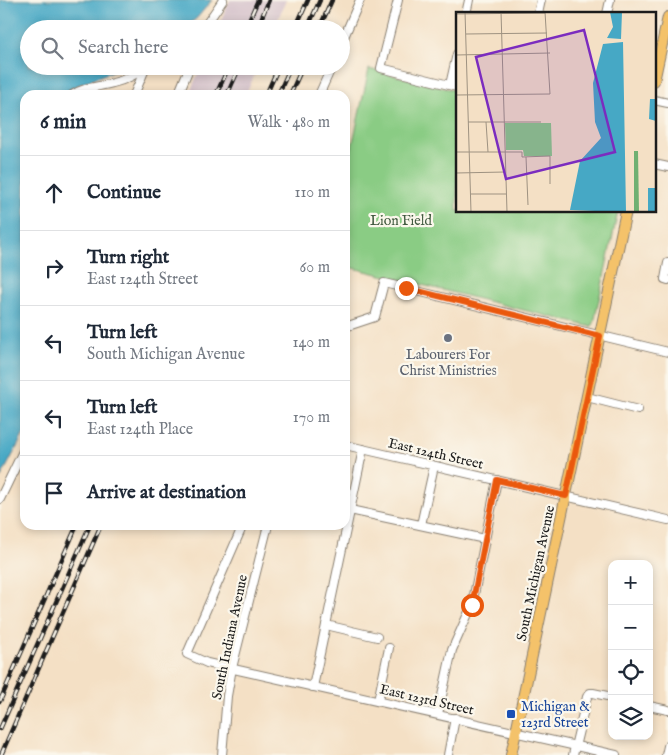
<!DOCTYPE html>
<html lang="en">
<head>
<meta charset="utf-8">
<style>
	:root { --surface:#fff; --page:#f6f6f7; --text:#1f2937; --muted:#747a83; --line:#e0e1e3 }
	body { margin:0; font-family:"IM FELL English",serif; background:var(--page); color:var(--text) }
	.controls { position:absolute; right:15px; bottom:15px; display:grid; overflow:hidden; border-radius:10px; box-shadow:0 2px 8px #0003 }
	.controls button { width:45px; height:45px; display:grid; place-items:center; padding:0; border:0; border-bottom:1px solid var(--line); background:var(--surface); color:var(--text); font:25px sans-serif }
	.stop { position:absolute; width:15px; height:15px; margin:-11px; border:4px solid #ea580c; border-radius:50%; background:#fff }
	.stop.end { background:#ea580c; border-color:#fff; box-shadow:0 1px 5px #0008 }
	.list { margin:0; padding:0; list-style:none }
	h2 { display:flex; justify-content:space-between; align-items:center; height:65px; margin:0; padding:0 20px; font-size:21px }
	h2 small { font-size:16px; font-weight:400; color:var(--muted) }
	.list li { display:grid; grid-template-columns:32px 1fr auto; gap:15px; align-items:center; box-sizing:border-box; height:75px; padding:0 20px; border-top:1px solid var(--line) }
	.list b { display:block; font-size:19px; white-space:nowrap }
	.list p { margin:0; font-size:16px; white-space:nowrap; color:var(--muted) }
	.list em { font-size:16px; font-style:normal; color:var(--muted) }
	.icon { flex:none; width:28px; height:28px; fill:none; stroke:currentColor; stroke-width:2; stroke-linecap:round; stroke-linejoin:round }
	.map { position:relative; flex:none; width:668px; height:755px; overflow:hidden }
	.search { position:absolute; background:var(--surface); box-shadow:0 2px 8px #0003; left:20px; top:20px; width:330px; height:55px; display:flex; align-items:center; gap:12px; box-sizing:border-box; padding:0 18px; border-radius:28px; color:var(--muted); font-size:19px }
	.panel { position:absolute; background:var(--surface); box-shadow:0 2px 8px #0003; left:20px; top:90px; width:330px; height:440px; border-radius:15px }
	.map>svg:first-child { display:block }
	.industrial { fill:#d2bdc8 }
	.green { fill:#8acc84; stroke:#537450 }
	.water { fill:#46a8c5; stroke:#316270 }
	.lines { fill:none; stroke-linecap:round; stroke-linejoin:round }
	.minor-casing { stroke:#887e70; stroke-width:10 }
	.major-casing { stroke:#887e70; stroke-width:12 }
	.minor { stroke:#fff; stroke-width:8 }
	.major { stroke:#f4c26a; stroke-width:10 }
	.rail-casing { stroke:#1c1c1c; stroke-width:4.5 }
	.rail { stroke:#fbf7ec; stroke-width:2.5; stroke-dasharray:8; stroke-linecap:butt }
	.route { stroke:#ea580c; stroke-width:6 }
	.worship-dot { fill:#6b7280; stroke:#fbf7ec; stroke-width:2 }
	.transit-dot { fill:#1a4fb4; stroke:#fbf7ec; stroke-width:2 }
	.labels { text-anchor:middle; stroke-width:4.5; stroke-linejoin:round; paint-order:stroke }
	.park-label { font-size:14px; fill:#425a40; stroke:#fbf7ec }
	.worship-label { font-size:14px; fill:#5b616d; stroke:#fbf7ec }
	.street-label { font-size:14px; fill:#1c1c1c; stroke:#fbf7ec }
	.transit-label { font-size:14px; fill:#164399; stroke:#fbf7ec; text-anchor:start }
	.inset-road { fill:none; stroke:#9e9281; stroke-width:1 }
	.view { fill:#7b2cbf; fill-opacity:0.15; stroke:#7b2cbf; stroke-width:2.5 }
	.inset-edge { fill:none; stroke:#1c1c1c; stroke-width:2.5 }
</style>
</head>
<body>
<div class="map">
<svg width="668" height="755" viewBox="0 0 668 755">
	<rect width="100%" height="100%" fill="#fbf7ec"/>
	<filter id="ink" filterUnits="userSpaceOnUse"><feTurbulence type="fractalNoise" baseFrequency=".02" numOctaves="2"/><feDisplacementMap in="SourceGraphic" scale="10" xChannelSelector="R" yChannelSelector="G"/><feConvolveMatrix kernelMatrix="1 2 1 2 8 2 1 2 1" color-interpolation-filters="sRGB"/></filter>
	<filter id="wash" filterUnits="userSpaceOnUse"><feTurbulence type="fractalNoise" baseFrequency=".0096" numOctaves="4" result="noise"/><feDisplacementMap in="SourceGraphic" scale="20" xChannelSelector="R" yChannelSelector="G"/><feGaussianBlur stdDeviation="1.12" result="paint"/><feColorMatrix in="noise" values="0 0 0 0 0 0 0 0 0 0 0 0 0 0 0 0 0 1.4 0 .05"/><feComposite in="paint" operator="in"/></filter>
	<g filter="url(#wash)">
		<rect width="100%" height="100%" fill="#f4e0c5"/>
		<!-- industrial -->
		<g class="industrial">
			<polygon points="230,0 286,0 274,29 217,29"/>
			<polygon points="201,66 258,66 246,95 189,95"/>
		</g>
		<!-- green -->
		<polygon class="green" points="369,69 457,91 457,211 618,211 594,323 592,326 588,326 345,266 345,178"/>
		<!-- water -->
		<path class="water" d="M0 0H212L197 18 183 29H29V66H128C113 72 74 83 65 95H25V432L0 479Z"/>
	</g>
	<g filter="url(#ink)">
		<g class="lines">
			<defs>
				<g id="minor">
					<polyline points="398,0 381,68 457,87"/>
					<polyline points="466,14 469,0"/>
					<polyline points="538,14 541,0"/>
					<polyline points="607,14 610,0"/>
					<polyline points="203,29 223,0"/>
					<polyline points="341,44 360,0"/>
					<polyline points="450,85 457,54"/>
					<path d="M72 95C84 87 98 87 113 83 126 80 137 74 148 66"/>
					<polyline points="134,95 145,69"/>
					<polyline points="178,95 190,66"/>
					<polyline points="319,95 332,66"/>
					<polyline points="654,100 668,103"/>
					<polyline points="654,164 668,167"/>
					<polyline points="668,263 665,279 668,280"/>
					<polyline points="345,327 375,317 384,283 668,352"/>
					<polyline points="587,397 638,410"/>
					<polyline points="345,445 668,520"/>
					<polyline points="0,499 25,447"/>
					<polyline points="350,510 485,539"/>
					<polyline points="243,525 187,654 207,663 616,755"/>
					<polyline points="421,525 434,466"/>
					<polyline points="326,625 377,637"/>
					<polyline points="313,687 363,449"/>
					<polyline points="378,701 389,648"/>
					<polyline points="649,706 668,710"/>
					<polyline points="438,714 452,650 472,605 497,480"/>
					<polyline points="222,755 227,696 232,668 268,525"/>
					<polyline points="448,755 455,718"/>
					<polyline points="573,755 587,697 590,693 593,693 612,697"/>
					<polyline points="666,755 668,746"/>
				</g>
				<g id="major">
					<polyline points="654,81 668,17"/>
					<polyline points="511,755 626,211"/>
				</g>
			</defs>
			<!-- minor casing -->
			<use href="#minor" class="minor-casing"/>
			<!-- major casing -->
			<use href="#major" class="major-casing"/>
			<!-- minor -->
			<use href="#minor" class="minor"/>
			<!-- major -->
			<use href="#major" class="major"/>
			<defs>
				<g id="rail">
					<polyline points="245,29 258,0"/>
					<polyline points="257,29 269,0"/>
					<polyline points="295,29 308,0"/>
					<polyline points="307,29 320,0"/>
					<polyline points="319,29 332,0"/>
					<polyline points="216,95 229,66"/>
					<polyline points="227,95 240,66"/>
					<polyline points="266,95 279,66"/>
					<polyline points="278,95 291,66"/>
					<polyline points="290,95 303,66"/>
					<polyline points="0,701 77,525"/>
					<polyline points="0,729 90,525"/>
					<polyline points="1,755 101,525"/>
				</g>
			</defs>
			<!-- rail casing -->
			<use href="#rail" class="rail-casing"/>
			<!-- rail -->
			<use href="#rail" class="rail"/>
		</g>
	</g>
	<g class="lines" filter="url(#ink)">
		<!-- route -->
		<polyline class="route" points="406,288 600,336 566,496 497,480 472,605"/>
	</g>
	<!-- markers -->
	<circle class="worship-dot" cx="448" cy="338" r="5"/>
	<rect class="transit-dot" x="506" y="709" width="10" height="10" rx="2.5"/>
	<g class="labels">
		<!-- park labels -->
		<g class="park-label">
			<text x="401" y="225">Lion Field</text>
		</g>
		<!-- worship labels -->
		<g class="worship-label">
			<text x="448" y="359">Labourers For<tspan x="448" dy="16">Christ Ministries</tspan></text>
		</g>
		<!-- street labels -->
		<g class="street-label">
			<text transform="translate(436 453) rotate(13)" y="5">East 124th Street</text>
			<text transform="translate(535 573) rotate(-78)" y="5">South Michigan Avenue</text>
			<text transform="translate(229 637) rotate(-78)" y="5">South Indiana Avenue</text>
			<text transform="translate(427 699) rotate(13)" y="5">East 123rd Street</text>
		</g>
		<!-- transit labels -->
		<g class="transit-label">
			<text x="521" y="711">Michigan &amp;<tspan x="521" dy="16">123rd Street</tspan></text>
		</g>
	</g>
	<!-- overview -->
	<g transform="translate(456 12)">
		<rect width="200" height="200" fill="#f4e0c5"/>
		<path d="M49 111H95L96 144H68L67 138H50Z" fill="#8acc84"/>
		<path d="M178 139H182L183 200H178Z" fill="#6fb072"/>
		<path d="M154 0H166L165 27 151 26 157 15ZM167 30 170 200H113L139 199 114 198 124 149 145 126 139 110 137 71 147 32ZM194 87H200V109L193 107ZM200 176V200H192V176Z" fill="#46a8c5"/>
		<path class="inset-road" d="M9 0 15 200M45 0 51 200M0 2 89 1M10 22 91 21M0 43 94 41M0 83 94 82 89 0M12 110H85M30 110 32 140M0 140H66V145M66 145 94 144V172M70 145 72 193M0 161 49 160M15 182H50"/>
		<path class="view" d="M128 18 159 140 50 167 20 45Z"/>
		<rect width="200" height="200" class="inset-edge"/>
	</g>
</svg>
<div class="controls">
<button>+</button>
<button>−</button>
<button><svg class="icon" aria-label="locate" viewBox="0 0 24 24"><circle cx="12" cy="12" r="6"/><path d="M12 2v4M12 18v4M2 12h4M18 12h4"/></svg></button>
<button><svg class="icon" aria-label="layers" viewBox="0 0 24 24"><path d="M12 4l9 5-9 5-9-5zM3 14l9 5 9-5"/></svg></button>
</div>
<div class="stop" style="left:472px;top:605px"></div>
<div class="stop end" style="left:406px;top:288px"></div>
<div class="search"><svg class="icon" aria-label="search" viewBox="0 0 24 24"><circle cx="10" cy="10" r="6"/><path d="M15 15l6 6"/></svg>Search here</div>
<section class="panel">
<h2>6 min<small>Walk · 480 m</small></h2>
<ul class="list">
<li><svg class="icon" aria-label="ahead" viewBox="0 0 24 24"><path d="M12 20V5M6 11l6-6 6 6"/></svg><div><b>Continue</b></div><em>110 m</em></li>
<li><svg class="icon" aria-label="right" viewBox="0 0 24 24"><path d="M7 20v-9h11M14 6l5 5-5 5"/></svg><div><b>Turn right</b><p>East 124th Street</p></div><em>60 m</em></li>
<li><svg class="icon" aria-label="left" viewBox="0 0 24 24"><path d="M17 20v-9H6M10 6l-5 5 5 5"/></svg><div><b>Turn left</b><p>South Michigan Avenue</p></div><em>140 m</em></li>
<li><svg class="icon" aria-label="left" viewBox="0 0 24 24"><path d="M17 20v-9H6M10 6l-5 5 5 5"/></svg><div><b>Turn left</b><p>East 124th Place</p></div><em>170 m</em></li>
<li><svg class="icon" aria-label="arrive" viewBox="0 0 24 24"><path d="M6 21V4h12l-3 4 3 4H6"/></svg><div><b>Arrive at destination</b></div></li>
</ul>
</section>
</div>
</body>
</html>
